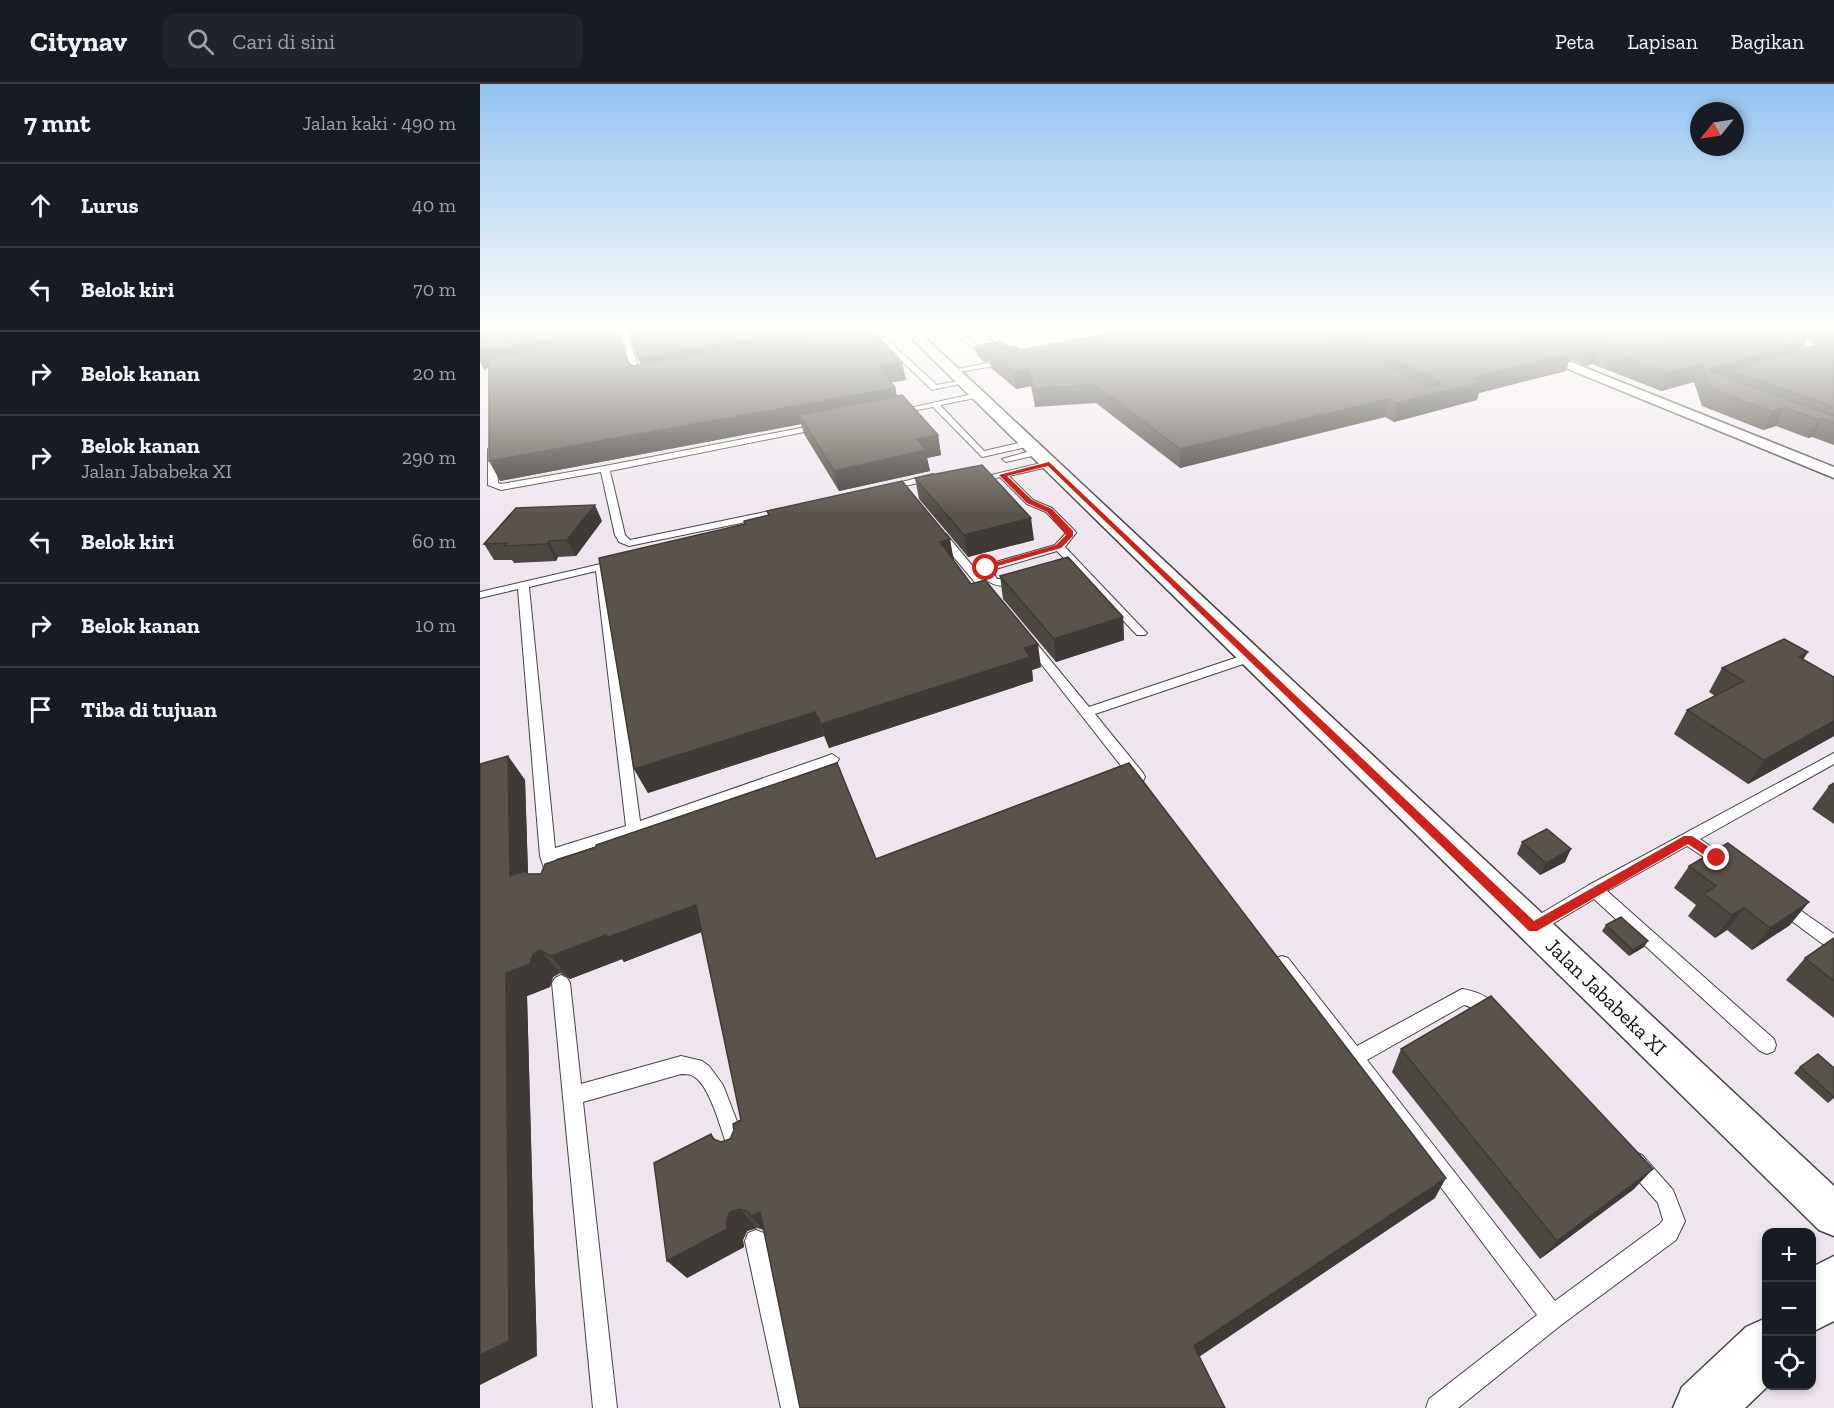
<!DOCTYPE html>
<html lang="id">
<head>
<meta charset="utf-8">
<style>
	:root { --surface:#171b24; --page:#20242c; --text:#f1f3f6; --muted:#9ea1a6; --line:#363941 }
	body { margin:0; font-family:"Zilla Slab",serif; background:var(--page); color:var(--text) }
	.controls { position:absolute; right:18px; bottom:18px; display:grid; overflow:hidden; border-radius:12px; box-shadow:0 3px 9px #0003 }
	.controls button { width:54px; height:54px; display:grid; place-items:center; padding:0; border:0; border-bottom:2px solid var(--line); background:var(--surface); color:var(--text); font:30px sans-serif }
	.compass { position:absolute; left:1210px; top:18px; width:54px; height:54px; border-radius:50%; background:var(--surface); box-shadow:0 3px 9px #0003; rotate:240deg }
	.stop { position:absolute; width:18px; height:18px; margin:-14px; border:4px solid #cf221a; border-radius:50%; background:#fff }
	.stop.end { background:#cf221a; border-color:#fff; box-shadow:0 2px 6px #0008 }
	.list { margin:0; padding:0; list-style:none }
	h2 { display:flex; justify-content:space-between; align-items:center; height:78px; margin:0; padding:0 24px; font-size:26px }
	h2 small { font-size:20px; font-weight:400; color:var(--muted) }
	.list li { display:grid; grid-template-columns:39px 1fr auto; gap:18px; align-items:center; box-sizing:border-box; height:84px; padding:0 24px; border-top:2px solid var(--line) }
	.list b { display:block; font-size:22px; white-space:nowrap }
	.list p { margin:0; font-size:20px; white-space:nowrap; color:var(--muted) }
	.list em { font-size:20px; font-style:normal; color:var(--muted) }
	.icon { flex:none; width:33px; height:33px; fill:none; stroke:currentColor; stroke-width:2; stroke-linecap:round; stroke-linejoin:round }
	.map { position:relative; flex:none; width:1354px; height:1324px; overflow:hidden }
	header { display:flex; align-items:center; gap:36px; box-sizing:border-box; height:84px; padding:0 30px; background:var(--surface); border-bottom:2px solid var(--line) }
	header strong { font-size:28px }
	nav { display:flex; gap:33px; margin-inline-start:auto; font-size:21px }
	.search { width:420px; height:54px; background:var(--page); display:flex; align-items:center; gap:15px; box-sizing:border-box; padding:0 21px; border-radius:12px; color:var(--muted); font-size:22px }
	main { display:flex }
	aside { flex:1; background:var(--surface) }
	.map>svg:first-child { display:block }
	.industrial { fill:#efe5ef; fill-rule:evenodd }
	.lines { fill:none; stroke-linecap:round; stroke-linejoin:round }
	.service-casing { stroke:#434343; stroke-width:2 }
	.minor-casing { stroke:#434343; stroke-width:3 }
	.tertiary-casing { stroke:#434343; stroke-width:3 }
	.service { fill:#fff; fill-rule:evenodd }
	.minor { fill:#fff; fill-rule:evenodd }
	.tertiary { fill:#fff; fill-rule:evenodd }
	.wall { fill:#4d4741; fill-rule:evenodd }
	.shaded-wall { fill:#3f3a35 }
	.building { fill:#5a534c; stroke:#3f3a35; stroke-width:1.5 }
	.route { fill:#cf221a }
	.labels { text-anchor:middle; stroke-width:6; stroke-linejoin:round; paint-order:stroke }
	.street-label { font-size:21px; fill:#101010; stroke:#fff }
</style>
</head>
<body>
<header>
<strong>Citynav</strong>
<div class="search"><svg class="icon" aria-label="search" viewBox="0 0 24 24"><circle cx="10" cy="10" r="6"/><path d="M15 15l6 6"/></svg>Cari di sini</div>
<nav><a>Peta</a><a>Lapisan</a><a>Bagikan</a></nav>
</header>
<main>
<aside>
<h2>7 mnt<small>Jalan kaki · 490 m</small></h2>
<ul class="list">
<li><svg class="icon" aria-label="ahead" viewBox="0 0 24 24"><path d="M12 20V5M6 11l6-6 6 6"/></svg><div><b>Lurus</b></div><em>40 m</em></li>
<li><svg class="icon" aria-label="left" viewBox="0 0 24 24"><path d="M17 20v-9H6M10 6l-5 5 5 5"/></svg><div><b>Belok kiri</b></div><em>70 m</em></li>
<li><svg class="icon" aria-label="right" viewBox="0 0 24 24"><path d="M7 20v-9h11M14 6l5 5-5 5"/></svg><div><b>Belok kanan</b></div><em>20 m</em></li>
<li><svg class="icon" aria-label="right" viewBox="0 0 24 24"><path d="M7 20v-9h11M14 6l5 5-5 5"/></svg><div><b>Belok kanan</b><p>Jalan Jababeka XI</p></div><em>290 m</em></li>
<li><svg class="icon" aria-label="left" viewBox="0 0 24 24"><path d="M17 20v-9H6M10 6l-5 5 5 5"/></svg><div><b>Belok kiri</b></div><em>60 m</em></li>
<li><svg class="icon" aria-label="right" viewBox="0 0 24 24"><path d="M7 20v-9h11M14 6l5 5-5 5"/></svg><div><b>Belok kanan</b></div><em>10 m</em></li>
<li><svg class="icon" aria-label="arrive" viewBox="0 0 24 24"><path d="M6 21V4h12l-3 4 3 4H6"/></svg><div><b>Tiba di tujuan</b></div></li>
</ul>
</aside>
<div class="map">
<svg width="1354" height="1324" viewBox="0 0 1354 1324">
	<rect width="100%" height="100%" fill="#fffef4"/>
	<!-- industrial -->
	<path class="industrial" d="M0 246H1354V1324H0ZM1286 1148H1332V1302H1286Z"/>
	<g class="lines">
		<defs>
			<g id="service">
				<polygon points="141,246 147,246 159,287 164,297 158,297 151,287"/>
				<polygon points="484,246 495,246 483,251 497,261 511,260 514,262 494,264 475,250"/>
				<polygon points="501,246 508,246 528,264 528,266 524,266"/>
				<polygon points="573,246 581,246 604,264 599,265"/>
				<path d="M1283 246C1299 246 1324 252 1335 263L1332 268 1316 272V270L1328 263Z"/>
				<polygon points="404,253 457,301 484,296 488,298 452,306 400,256 383,257 380,255"/>
				<polygon points="529,275 532,275 532,279 472,289 468,287"/>
				<polygon points="497,309 501,311 500,313 460,321 504,367 548,357 552,360 551,362 502,373 453,323 416,330 412,328"/>
				<polygon points="341,340 344,340 344,344 130,387 145,451 150,456 304,424 309,427 304,430 149,462 139,458 135,451 121,388 21,406 8,401 8,365 12,362 16,365 18,399 21,400 125,382"/>
				<polygon points="557,365 561,368 560,370 526,378 522,375"/>
				<path d="M569 377 572 378V382L529 392 553 416 572 424 595 447 596 449 585 463 665 547 667 549 665 551H657L577 467 512 486 517 495H542V499C527 503 511 505 502 490V482L575 461 586 449 566 428 547 420 520 393 496 399 491 396Z"/>
				<polygon points="453,390 458,393 456,395 407,406 402,403"/>
				<polygon points="462,449 466,450 515,509 515,513 507,513 458,454 458,450"/>
				<path d="M138 476 143 479 142 481 126 485 160 737 347 672 352 670 359 675 357 678 159 749 76 775 74 784 69 786 64 784 60 772 38 505 0 514V508ZM116 487 146 742 75 764 49 503Z"/>
				<polygon points="548,552 552,554 609,623 767,570 775,570 777,573 775,576 615,630 663,689 665,693 663,697 653,697 544,558 542,556 544,554"/>
				<polygon points="1354,669 1354,680 1220,755 1249,775 1252,779 1249,783 1244,785 1239,783 1207,762 1127,807 1294,955 1296,961 1294,967 1287,970 1280,967 1114,815 1059,848 1053,850 1047,848 1045,843 1047,838 1109,801"/>
				<polygon points="1303,814 1354,850 1354,862 1344,861 1297,826 1295,821 1297,816"/>
				<path d="M802 872 808 874 877 962 982 905C1000 908 1013 914 1021 931L1018 937 1012 939C999 934 998 924 984 921L887 976 1075 1217 1180 1140 1183 1136 1178 1119 1148 1085 1145 1078 1148 1071 1155 1068 1162 1071 1193 1106 1205 1137 1196 1156 1081 1241 978 1324H946L949 1315 1057 1231 796 884 793 879 796 874Z"/>
				<path d="M81 891 87 894 90 899 101 1000 201 972 222 977 229 982 243 1001 268 1066 265 1073 258 1076 251 1073C243 1055 231 998 211 991 208 990 204 990 201 990L103 1018 137 1324H113L72 899 75 894Z"/>
				<polygon points="276,1146 284,1149 287,1157 325,1324 301,1324 265,1157 268,1149"/>
			</g>
			<g id="minor">
				<polygon points="423,246 437,246 1354,1102 1354,1152 1339,1146"/>
				<polygon points="993,246 1011,246 1354,383 1354,394"/>
			</g>
			<g id="tertiary">
				<polygon points="1354,1172 1354,1237 1332,1248 1332,1183"/>
				<polygon points="1286,1234 1288,1302 1265,1324 1193,1324 1202,1303 1266,1243"/>
			</g>
		</defs>
		<!-- service casing -->
		<use href="#service" class="service-casing"/>
		<!-- minor casing -->
		<use href="#minor" class="minor-casing"/>
		<!-- tertiary casing -->
		<use href="#tertiary" class="tertiary-casing"/>
		<!-- service -->
		<use href="#service" class="service"/>
		<!-- minor -->
		<use href="#minor" class="minor"/>
		<!-- tertiary -->
		<use href="#tertiary" class="tertiary"/>
	</g>
	<!-- wall -->
	<g class="wall">
		<polygon points="0,246 139,246 143,260 142,260 149,279 153,282 426,296 411,298 415,304 417,312 458,351 461,371 447,374 450,387 359,407 324,350 321,340 20,397 9,283 4,286"/>
		<path d="M649 246H1354V361L1332 353 1328 354 1296 342 1283 346 1222 322 1214 298 1181 307 1112 280 1106 282 1090 275 1086 287 999 309 997 316 914 338 905 333 700 384 616 319 555 323 551 302 536 305 511 284 510 277 504 278 497 271 495 263H527L540 266ZM1327 255 1336 261V263L1320 267 1323 263Z"/>
		<polygon points="435,394 554,456 488,473 439,415"/>
		<polygon points="122,437 96,472 78,473 76,477 34,479 32,476 14,476 4,460"/>
		<polygon points="474,477 491,500 561,583 552,586 553,597 349,664 344,652 168,709 154,685"/>
		<polygon points="520,492 643,533 644,556 576,578 523,515"/>
		<polygon points="1324,576 1354,593 1354,652 1268,700 1194,650 1207,626 1235,612 1229,608 1242,584"/>
		<polygon points="28,672 45,696 48,790 396,775 955,1114 719,1272 277,1144 267,1147 263,1156 264,1163 207,1194 231,1050 235,1055 241,1058 250,1055 261,1036 222,848 144,878 142,875 90,895 80,889 73,893 70,903 47,912 57,1272"/>
		<polygon points="1354,699 1354,740 1332,725 1349,702"/>
		<polygon points="1042,758 1085,778 1060,791 1037,770"/>
		<polygon points="1209,782 1310,841 1272,866 1247,846 1235,854 1208,832 1216,821 1194,804"/>
		<polygon points="1126,841 1164,863 1149,872 1122,847"/>
		<polygon points="1354,854 1354,934 1306,896 1325,874"/>
		<polygon points="921,965 1154,1105 1060,1175 912,988"/>
		<polygon points="1320,983 1354,984 1354,1014 1348,1019 1314,989"/>
	</g>
	<!-- shaded-wall -->
	<g class="shaded-wall">
		<polygon points="131,246 139,246 143,260 142,260 154,296 147,278 141,260 8,283 4,286 0,277 0,267"/>
		<polygon points="324,246 384,246 164,289 158,274"/>
		<polygon points="1331,247 1323,263 1320,265 1316,274 1250,287 1246,295 1226,294 1231,284 1319,259 1323,251"/>
		<polygon points="1354,249 1354,260 1350,258 1346,266 1334,269 1343,252"/>
		<polygon points="1117,263 1112,280 1106,282 1112,265"/>
		<polygon points="509,268 510,277 504,278 503,269"/>
		<polygon points="1091,269 1086,287 999,309 997,316 914,338 917,319 991,294"/>
		<polygon points="422,278 426,296 403,300 399,282"/>
		<polygon points="1222,280 1214,298 1181,307 1188,289"/>
		<polygon points="549,285 551,302 536,305 534,288"/>
		<polygon points="415,304 419,322 319,331 321,340 20,397 9,377"/>
		<polygon points="908,315 905,333 700,384 700,365"/>
		<polygon points="1305,323 1296,342 1283,346 1292,328"/>
		<polygon points="1342,334 1332,353 1328,354 1338,336"/>
		<polygon points="458,351 461,371 447,374 450,387 359,407 354,387 437,355"/>
		<polygon points="115,421 122,437 96,472 87,456"/>
		<polygon points="551,434 554,456 488,473 484,451"/>
		<polygon points="470,455 474,477 460,458"/>
		<polygon points="69,457 78,473 76,477 67,460"/>
		<polygon points="643,533 644,556 576,578 574,555"/>
		<polygon points="558,560 561,583 552,586 553,597 349,664 341,640 544,564"/>
		<polygon points="1328,568 1313,592 1319,573"/>
		<polygon points="335,628 344,652 168,709 154,685"/>
		<polygon points="1354,637 1354,652 1268,700 1284,676"/>
		<polygon points="28,672 45,696 48,790 30,792"/>
		<polygon points="1091,765 1085,778 1060,791 1066,779"/>
		<polygon points="1329,818 1310,841 1272,866 1290,844"/>
		<polygon points="216,821 231,844 144,878 142,875 90,895 71,872 126,851"/>
		<polygon points="1264,824 1247,846 1235,854 1252,831"/>
		<polygon points="1168,857 1164,863 1149,872 1153,866"/>
		<polygon points="60,866 80,889 73,893 70,903 47,912 57,1272 0,1301 0,1271 26,889 53,870"/>
		<polygon points="1173,1085 1154,1105 1060,1175 1077,1157"/>
		<polygon points="966,1094 955,1114 713,1277 714,1262"/>
		<polygon points="260,1125 277,1144 267,1147 263,1156 264,1163 207,1194 187,1177 246,1138 250,1128"/>
		<polygon points="280,1128 287,1151 271,1132"/>
	</g>
	<!-- building -->
	<g class="building">
		<polygon points="0,246 131,246 0,267"/>
		<polygon points="149,246 324,246 158,274"/>
		<polygon points="355,246 392,246 422,278 399,282 415,304 9,377 9,274 139,252 147,278 153,282"/>
		<polygon points="649,246 837,246 950,303 960,300 959,297 855,246 1035,246 1091,269 991,294 1001,298 917,319 908,315 700,365 615,301 554,305 549,285 534,288 509,267 535,262 540,266"/>
		<polygon points="1063,246 1093,246 1119,256 1127,254 1125,251 1113,246 1165,246 1215,261 1264,268 1285,268 1301,263 1302,260 1296,257 1268,259 1228,255 1201,246 1329,246 1331,247 1323,251 1322,255 1324,257 1231,284 1229,287 1354,332 1354,339 1342,334 1338,336 1305,323 1292,328 1230,304 1222,280 1188,289 1117,263 1112,265"/>
		<polygon points="1344,246 1354,246 1354,249 1343,252"/>
		<polygon points="521,258 527,263 503,269 495,263"/>
		<polygon points="1334,262 1354,268 1354,323 1250,287"/>
		<polygon points="422,311 458,351 437,355 446,366 354,387 319,331"/>
		<polygon points="502,381 551,434 484,451 435,394"/>
		<polygon points="422,397 470,455 460,458 491,500 505,496 558,560 544,564 550,573 341,640 335,628 154,685 119,474 265,440 264,437 289,431 287,427"/>
		<polygon points="115,421 87,456 69,457 67,460 24,462 27,459 4,460 36,424"/>
		<polygon points="588,473 643,533 574,555 520,492"/>
		<polygon points="1304,555 1328,568 1319,573 1354,593 1354,637 1284,676 1207,626 1264,597 1242,584"/>
		<polygon points="28,672 30,792 45,787 48,790 61,790 65,780 116,763 116,761 357,679 396,775 649,679 966,1094 714,1262 745,1324 320,1324 280,1128 271,1132 268,1128 260,1125 250,1128 246,1138 247,1145 187,1177 174,1079 231,1050 233,1055 241,1058 250,1055 254,1046 253,1040 261,1036 216,821 126,854 126,851 71,872 60,866 53,870 50,880 26,889 29,1257 0,1271 0,680"/>
		<polygon points="1354,699 1354,705 1349,702"/>
		<polygon points="1067,745 1091,765 1066,779 1042,758"/>
		<polygon points="1248,759 1329,818 1290,844 1264,824 1252,831 1224,810 1236,802 1209,782"/>
		<polygon points="1141,833 1168,857 1153,866 1126,841"/>
		<polygon points="1354,854 1354,897 1325,874"/>
		<polygon points="1011,912 1173,1085 1077,1157 921,965"/>
		<polygon points="1338,970 1354,984 1354,1013 1320,983"/>
	</g>
	<!-- sky -->
	<linearGradient id="sky" x2="0" y2="1"><stop stop-color="#93c3f0"/><stop offset="0.57" stop-color="#fffffa"/><stop offset="1" stop-color="#fffffa" stop-opacity="0"/></linearGradient>
	<rect width="1354" height="432" fill="url(#sky)"/>
	<!-- route -->
	<polygon class="route" points="569,378 1054,837 1204,752 1212,752 1241,771 1241,777 1233,777 1208,760 1057,847 1049,847 568,382 527,392 552,416 572,425 593,447 593,452 581,464 503,486 503,482 576,461 586,451 567,428 547,419 519,391"/>
	<g class="labels">
		<!-- street labels -->
		<g class="street-label">
			<text transform="translate(1126 913) rotate(44)" y="7">Jalan Jababeka XI</text>
		</g>
	</g>
</svg>
<div class="controls">
<button>+</button>
<button>−</button>
<button><svg class="icon" aria-label="locate" viewBox="0 0 24 24"><circle cx="12" cy="12" r="6"/><path d="M12 2v4M12 18v4M2 12h4M18 12h4"/></svg></button>
</div>
<svg class="compass" viewBox="-18 -18 36 36"><path d="M0-13l5 13h-10z" fill="#e53935"/><path d="M0 13l5-13h-10z" fill="#9ea1a6"/></svg>
<div class="stop" style="left:506px;top:484px"></div>
<div class="stop end" style="left:1237px;top:774px"></div>
</div>
</main>
</body>
</html>
